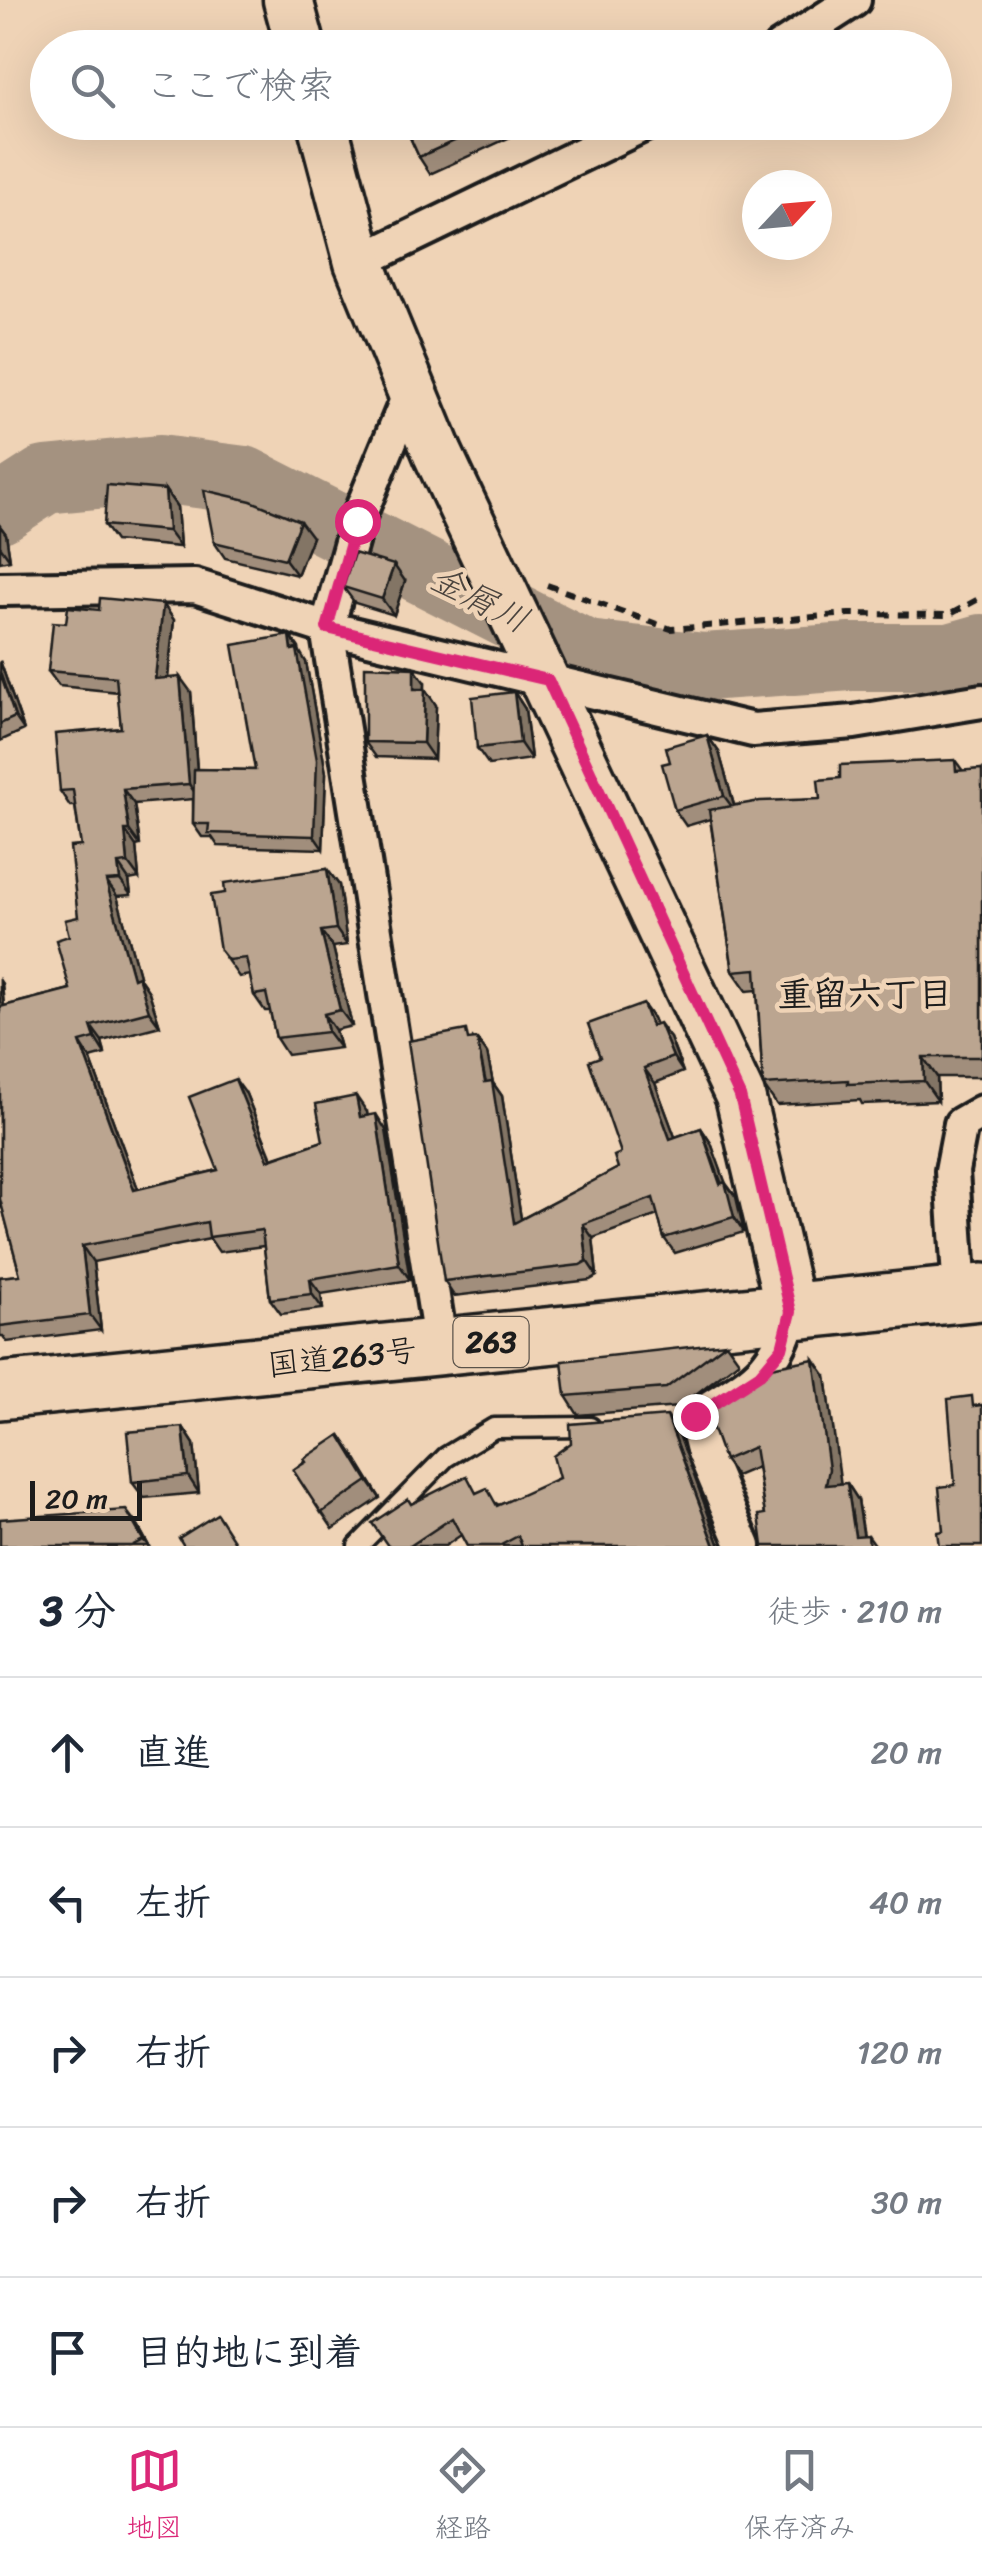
<!DOCTYPE html>
<html lang="ja">
<head>
<meta charset="utf-8">
<style>
	:root { --surface:#fff; --page:#f2f2f3; --text:#1f2937; --muted:#747a83; --line:#e0e1e3; --accent:#db2777 }
	body { margin:0; font-family:Sriracha,"Klee One",sans-serif; background:var(--page); color:var(--text) }
	.compass { position:absolute; left:742px; top:170px; width:90px; height:90px; border-radius:50%; background:var(--surface); box-shadow:0 10px 40px #0002; rotate:64deg }
	.scale { position:absolute; left:30px; bottom:25px; width:112px; box-sizing:border-box; padding-left:10px; border:5px solid #1c1c1c; border-top:0; font-size:28px; line-height:35px; white-space:nowrap; color:#1c1c1c; -webkit-text-stroke:8px #efd3b6; paint-order:stroke }
	.stop { position:absolute; width:30px; height:30px; margin:-22px; border:8px solid #db2777; border-radius:50%; background:#fff }
	.stop.end { background:#db2777; border-color:#fff; box-shadow:0 2px 10px #0008 }
	.list { margin:0; padding:0; list-style:none }
	h2 { display:flex; justify-content:space-between; align-items:center; height:130px; margin:0; padding:0 40px; font-size:42px }
	h2 small { font-size:32px; font-weight:400; color:var(--muted) }
	.list li { display:grid; grid-template-columns:65px 1fr auto; gap:30px; align-items:center; box-sizing:border-box; height:150px; padding:0 40px; border-top:2px solid var(--line) }
	.list b { display:block; font-size:38px; white-space:nowrap }
	.list em { font-size:32px; font-style:normal; color:var(--muted) }
	.icon { flex:none; width:55px; height:55px; fill:none; stroke:currentColor; stroke-width:2; stroke-linecap:round; stroke-linejoin:round }
	.map { position:relative; flex:none; width:982px; height:1546px; overflow:hidden }
	.search { position:absolute; background:var(--surface); box-shadow:0 10px 40px #0002; left:30px; right:30px; top:30px; height:110px; display:flex; align-items:center; gap:25px; box-sizing:border-box; padding:0 35px; border-radius:55px; color:var(--muted); font-size:38px }
	.sheet { height:880px; background:var(--surface) }
	nav { display:flex; justify-content:space-around; align-items:center; box-sizing:border-box; height:140px; border-top:2px solid var(--line); background:var(--surface); font-size:28px; color:var(--muted) }
	nav a { display:grid; justify-items:center; gap:5px }
	nav .on { color:var(--accent) }
	.map>svg:first-child { display:block }
	.lines { fill:none; stroke-linecap:round; stroke-linejoin:round }
	.river { stroke:#a49280; stroke-width:68 }
	.lane-casing { stroke:#1c1c1c; stroke-width:25 }
	.street-casing { stroke:#1c1c1c; stroke-width:40 }
	.secondary-casing { stroke:#1c1c1c; stroke-width:55 }
	.highway-casing { stroke:#1c1c1c; stroke-width:62 }
	.path { stroke:#1c1c1c; stroke-width:6; stroke-dasharray:10 8; stroke-linecap:butt }
	.lane { stroke:#efd3b6; stroke-width:18 }
	.street { stroke:#efd3b6; stroke-width:32 }
	.secondary { stroke:#efd3b6; stroke-width:48 }
	.highway { stroke:#efd3b6; stroke-width:55 }
	.wall { fill:#a18e7c; stroke:#1c1c1c; stroke-width:2.5 }
	.shaded-wall { fill:#837465; stroke:#1c1c1c; stroke-width:2.5 }
	.building { fill:#bba590; stroke:#1c1c1c; stroke-width:2.5 }
	.route { stroke:#db2777; stroke-width:12 }
	.labels { text-anchor:middle; stroke-width:9; stroke-linejoin:round; paint-order:stroke }
	.shield { fill:#efd3b6; stroke:#5b534a; stroke-width:2.5 }
	.shield-label { font-size:30px; font-weight:bold; fill:#1c1c1c }
	.street-label { font-size:32px; fill:#1c1c1c; stroke:#efd3b6 }
	.water-label { font-size:35px; font-style:italic; fill:#4c453f; stroke:#efd3b6 }
	.neighbourhood-label { font-size:35px; font-weight:bold; fill:#1c1c1c; stroke:#efd3b6 }
</style>
</head>
<body>
<div class="map">
<svg width="982" height="1546" viewBox="0 0 982 1546">
	<rect width="100%" height="100%" fill="#efd3b6"/>
	<filter id="ink" filterUnits="userSpaceOnUse"><feTurbulence type="fractalNoise" baseFrequency=".01" numOctaves="2"/><feDisplacementMap in="SourceGraphic" scale="20" xChannelSelector="R" yChannelSelector="G"/><feConvolveMatrix kernelMatrix="1 2 1 2 8 2 1 2 1" color-interpolation-filters="sRGB"/></filter>
	<g filter="url(#ink)">
		<g class="lines">
			<!-- river -->
			<polyline class="river" points="0,509 45,480 159,469 244,480 587,654 704,667 851,657 950,657 982,648"/>
			<defs>
				<polyline id="lane" points="358,1546 446,1457 494,1428 590,1427"/>
				<g id="street">
					<polyline points="780,48 854,0"/>
					<polyline points="359,262 649,122"/>
					<polyline points="411,390 357,521 327,628 441,1347"/>
					<polyline points="0,589 195,586 327,628 753,730 854,722 982,701"/>
					<polyline points="960,1294 952,1171 961,1124 982,1112"/>
					<path d="M744 1546 703 1450 695 1417C746 1383 776 1375 791 1312"/>
				</g>
				<g id="secondary">
					<polyline points="288,0 301,48"/>
					<polyline points="322,122 359,262 438,454 740,1096 791,1312"/>
				</g>
				<polyline id="highway" points="0,1391 982,1292"/>
			</defs>
			<!-- lane casing -->
			<use href="#lane" class="lane-casing"/>
			<!-- street casing -->
			<use href="#street" class="street-casing"/>
			<!-- secondary casing -->
			<use href="#secondary" class="secondary-casing"/>
			<!-- highway casing -->
			<use href="#highway" class="highway-casing"/>
			<!-- path -->
			<polyline class="path" points="547,585 671,629 849,614 949,615 982,597"/>
			<!-- lane -->
			<use href="#lane" class="lane"/>
			<!-- street -->
			<use href="#street" class="street"/>
			<!-- secondary -->
			<use href="#secondary" class="secondary"/>
			<!-- highway -->
			<use href="#highway" class="highway"/>
		</g>
		<!-- wall -->
		<g class="wall">
			<polygon points="403,122 509,122 515,135 430,174 419,157"/>
			<polygon points="165,490 177,507 180,547 115,541 104,525"/>
			<polygon points="0,526 6,534 10,560 0,562"/>
			<polygon points="312,537 297,575 225,558 214,542"/>
			<polygon points="405,581 394,615 355,603 343,587"/>
			<polygon points="163,604 174,620 168,678 191,692 197,769 255,770 290,635 299,648 300,654 306,662 326,773 323,849 218,846 212,837 202,837 193,824 193,799 134,804 140,845 136,846 139,878 129,880 131,895 117,896 140,979 149,992 160,1026 102,1041 105,1054 90,1058 138,1189 218,1170 246,1094 272,1158 323,1141 367,1112 367,1116 386,1130 410,1280 321,1294 323,1309 281,1314 270,1299 264,1246 219,1252 210,1239 93,1262 101,1330 7,1342 3,1336 0,1336 0,1277 20,1275 2,1206 0,1207 0,981 2,984 4,1006 70,989 69,936 78,917 81,846 75,806 70,806 60,791 121,728 118,692 59,686 48,671 66,623 99,610"/>
			<polygon points="0,661 24,730 0,741"/>
			<polygon points="425,683 425,689 436,705 434,759 376,757 365,742"/>
			<polygon points="514,692 525,709 531,759 489,765 477,748"/>
			<polygon points="707,735 719,752 734,805 820,799 840,778 955,760 963,771 982,769 982,1077 937,1077 938,1101 862,1104 860,1100 777,1105 763,1085 757,990 747,991 733,971 710,819 686,826 675,810 670,762"/>
			<polygon points="327,869 339,885 347,945 333,947 352,1026 335,1030 340,1048 287,1055 276,1038 270,1011 265,1011 254,995 250,975 239,977 220,950 225,893"/>
			<polygon points="653,1018 656,1025 670,1038 683,1072 655,1083 675,1137 701,1128 711,1143 725,1183 736,1197 744,1232 675,1253 664,1238 658,1215 593,1238 597,1276 590,1280 454,1296 444,1281 473,1039 487,1053 493,1083 502,1096 521,1219 618,1168 621,1153 600,1057"/>
			<polygon points="726,1343 739,1361 679,1407 578,1415 566,1396"/>
			<polygon points="826,1376 840,1484 847,1483 858,1500 864,1536 868,1535 876,1546 763,1546 765,1514 757,1467 736,1476 724,1460"/>
			<polygon points="183,1427 194,1444 199,1493 144,1498 132,1482"/>
			<polygon points="678,1432 720,1546 467,1546 461,1535 445,1546 388,1546 411,1504 479,1492 499,1505"/>
			<polygon points="340,1435 380,1498 333,1529 293,1470"/>
			<polygon points="138,1526 149,1546 0,1546"/>
		</g>
		<!-- shaded-wall -->
		<g class="shaded-wall">
			<polygon points="165,490 177,507 180,547 168,531"/>
			<polygon points="300,521 312,537 297,575 285,559"/>
			<polygon points="0,526 6,534 10,560 0,546"/>
			<polygon points="394,565 405,581 394,615 382,599"/>
			<polygon points="163,604 174,620 166,694 155,679"/>
			<polygon points="290,635 306,662 326,773 323,849 314,836"/>
			<polygon points="0,661 24,730 15,717 0,673"/>
			<polygon points="414,668 425,683 424,705 414,689"/>
			<polygon points="180,677 191,692 199,799 189,784"/>
			<polygon points="425,689 436,705 434,759 423,743"/>
			<polygon points="514,692 525,709 531,759 520,743"/>
			<polygon points="707,735 719,752 736,812 724,796"/>
			<polygon points="123,789 134,804 140,845 129,830"/>
			<polygon points="125,830 136,846 139,878 128,863"/>
			<polygon points="118,864 129,880 131,895 120,880"/>
			<polygon points="327,869 339,885 347,945 336,929"/>
			<polygon points="106,881 117,896 140,979 149,992 160,1026 149,1011 133,978"/>
			<polygon points="321,931 333,947 352,1026 340,1010"/>
			<polygon points="0,981 2,984 5,1024 0,1016"/>
			<polygon points="643,1004 653,1018 662,1041 651,1026"/>
			<polygon points="324,1014 335,1030 340,1048 328,1032"/>
			<polygon points="659,1023 670,1038 683,1072 673,1057"/>
			<polygon points="91,1026 102,1041 105,1054 95,1038"/>
			<polygon points="477,1039 487,1053 493,1083 502,1096 524,1238 514,1223"/>
			<polygon points="80,1042 90,1058 144,1205 134,1190"/>
			<polygon points="923,1057 937,1077 938,1101 924,1081"/>
			<polygon points="644,1068 655,1083 681,1153 670,1139"/>
			<polygon points="235,1079 246,1094 278,1175 268,1160"/>
			<polygon points="356,1096 367,1112 371,1133 360,1117"/>
			<polygon points="376,1114 386,1130 410,1280 399,1264"/>
			<polygon points="701,1128 711,1143 726,1184 725,1182 736,1197 744,1232 734,1217"/>
			<polygon points="583,1224 593,1238 597,1276 587,1261"/>
			<polygon points="82,1246 93,1262 101,1330 90,1315"/>
			<polygon points="310,1279 321,1294 323,1309 312,1294"/>
			<polygon points="814,1359 826,1376 841,1486 826,1485"/>
			<polygon points="667,1416 678,1432 720,1546 715,1546"/>
			<polygon points="183,1427 194,1444 199,1493 188,1476"/>
			<polygon points="340,1435 352,1452 380,1498 368,1481"/>
			<polygon points="847,1483 858,1500 865,1546 855,1536"/>
			<polygon points="126,1510 138,1526 149,1546 143,1540"/>
		</g>
		<!-- building -->
		<g class="building">
			<polygon points="403,122 496,122 419,157"/>
			<polygon points="107,485 165,490 168,531 104,525"/>
			<polygon points="204,490 251,501 300,521 285,559 214,542"/>
			<polygon points="354,553 394,565 382,599 343,587"/>
			<polygon points="100,598 163,604 155,679 180,677 189,784 123,789 129,830 125,830 128,863 118,864 120,880 106,881 133,978 138,976 149,1011 91,1026 95,1038 80,1042 134,1190 218,1170 189,1097 235,1079 268,1160 323,1141 316,1104 356,1096 360,1117 376,1114 399,1264 310,1279 312,1294 270,1299 262,1230 209,1237 207,1222 82,1246 90,1315 0,1326 0,1277 20,1275 0,1199 0,1007 70,989 56,940 69,936 65,920 78,917 70,847 81,846 73,790 60,791 55,734 121,728 116,677 48,671 53,622 66,623 68,607 99,610"/>
			<polygon points="290,635 292,650 297,649 317,760 314,836 208,833 209,824 193,824 194,769 255,770 233,645"/>
			<polygon points="365,666 414,668 414,689 425,689 423,743 365,742"/>
			<polygon points="0,673 15,717 0,724"/>
			<polygon points="514,692 520,743 477,748 472,697"/>
			<polygon points="707,735 724,796 675,810 662,764 670,762 666,747"/>
			<polygon points="955,760 956,771 982,769 982,1057 923,1057 924,1081 848,1084 848,1080 763,1085 756,969 733,971 709,810 760,801 820,799 818,780 840,778 840,765"/>
			<polygon points="327,869 336,929 321,931 340,1010 324,1014 328,1032 276,1038 266,993 254,995 246,958 228,960 220,950 211,895 225,893 224,883"/>
			<polygon points="643,1004 651,1026 659,1023 673,1057 644,1068 670,1139 701,1128 720,1184 725,1182 734,1217 664,1238 653,1198 583,1224 587,1261 580,1265 444,1281 408,1041 466,1030 468,1040 477,1039 485,1082 492,1081 514,1223 618,1168 614,1156 621,1153 589,1061 600,1057 588,1024"/>
			<polygon points="726,1343 666,1388 566,1396 562,1361"/>
			<polygon points="814,1359 829,1469 826,1485 847,1483 855,1536 868,1535 869,1546 763,1546 759,1515 765,1514 754,1447 724,1460 706,1410 765,1368"/>
			<polygon points="972,1396 973,1406 982,1405 982,1546 939,1546 937,1532 943,1531 939,1487 955,1485 948,1399"/>
			<polygon points="667,1416 715,1546 522,1546 518,1536 499,1546 467,1546 452,1518 410,1546 388,1546 372,1523 408,1499 411,1504 467,1476 476,1493 487,1488 497,1506 559,1478 553,1456 571,1443 570,1424"/>
			<polygon points="183,1427 188,1476 132,1482 127,1432"/>
			<polygon points="340,1435 368,1481 321,1513 293,1470 306,1462 304,1459"/>
			<polygon points="126,1510 143,1540 131,1546 0,1546 0,1519"/>
			<polygon points="217,1514 235,1542 228,1546 184,1546 179,1538"/>
		</g>
	</g>
	<g class="lines" filter="url(#ink)">
		<!-- route -->
		<polyline class="route" points="357,521 327,628 548,680 740,1096 791,1312 782,1348 760,1374 695,1416"/>
	</g>
	<g class="labels">
		<!-- shield labels -->
		<rect class="shield" x="453.5" y="1317" width="75" height="50" rx="8"/>
		<g class="shield-label">
			<text x="491" y="1352">263</text>
		</g>
		<!-- street labels -->
		<g class="street-label">
			<text transform="translate(342 1357) rotate(-6)" y="11">国道263号</text>
		</g>
		<!-- water labels -->
		<g class="water-label">
			<text transform="translate(480 599) rotate(27)" y="12">金屑川</text>
		</g>
		<!-- neighbourhood labels -->
		<g class="neighbourhood-label">
			<text x="865" y="1006">重留六丁目</text>
		</g>
	</g>
</svg>
<svg class="compass" viewBox="-18 -18 36 36"><path d="M0-13l5 13h-10z" fill="#e53935"/><path d="M0 13l5-13h-10z" fill="#747a83"/></svg>
<div class="scale">20 m</div>
<div class="stop" style="left:357px;top:521px"></div>
<div class="stop end" style="left:695px;top:1416px"></div>
<div class="search"><svg class="icon" aria-label="search" viewBox="0 0 24 24"><circle cx="10" cy="10" r="6"/><path d="M15 15l6 6"/></svg>ここで検索</div>
</div>
<section class="sheet">
<h2>3 分<small>徒歩 · 210 m</small></h2>
<ul class="list">
<li><svg class="icon" aria-label="ahead" viewBox="0 0 24 24"><path d="M12 20V5M6 11l6-6 6 6"/></svg><div><b>直進</b></div><em>20 m</em></li>
<li><svg class="icon" aria-label="left" viewBox="0 0 24 24"><path d="M17 20v-9H6M10 6l-5 5 5 5"/></svg><div><b>左折</b></div><em>40 m</em></li>
<li><svg class="icon" aria-label="right" viewBox="0 0 24 24"><path d="M7 20v-9h11M14 6l5 5-5 5"/></svg><div><b>右折</b></div><em>120 m</em></li>
<li><svg class="icon" aria-label="right" viewBox="0 0 24 24"><path d="M7 20v-9h11M14 6l5 5-5 5"/></svg><div><b>右折</b></div><em>30 m</em></li>
<li><svg class="icon" aria-label="arrive" viewBox="0 0 24 24"><path d="M6 21V4h12l-3 4 3 4H6"/></svg><div><b>目的地に到着</b></div></li>
</ul>
</section>
<nav>
<a class="on"><svg class="icon" aria-label="map" viewBox="0 0 24 24"><path d="M3 6l6-2 6 2 6-2v14l-6 2-6-2-6 2zM9 4v14M15 6v14"/></svg>地図</a>
<a><svg class="icon" aria-label="directions" viewBox="0 0 24 24"><path d="M12 3l9 9-9 9-9-9zM9 14v-3h6M13 9l2 2-2 2"/></svg>経路</a>
<a><svg class="icon" aria-label="saved" viewBox="0 0 24 24"><path d="M7 4h10v16l-5-4-5 4z"/></svg>保存済み</a>
</nav>
</body>
</html>
